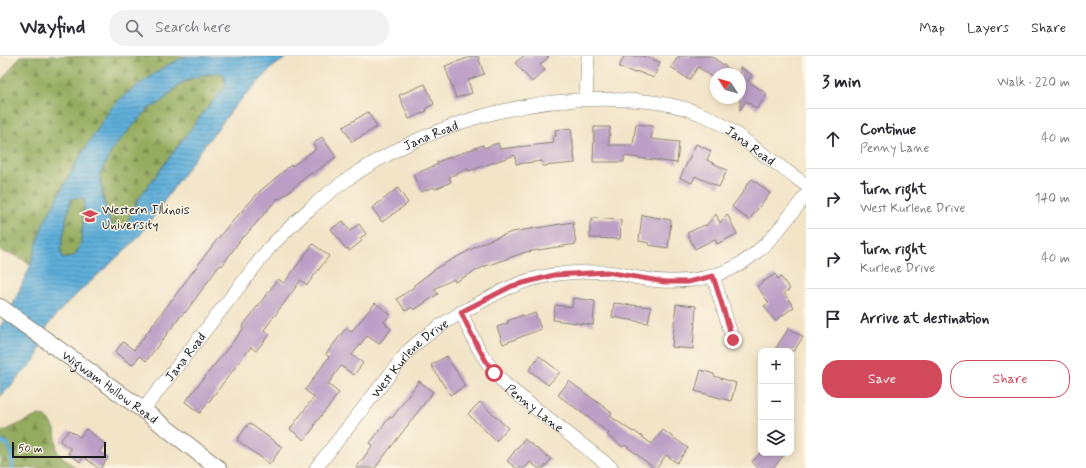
<!DOCTYPE html>
<html lang="en">
<head>
<meta charset="utf-8">
<style>
	:root { --surface:#fff; --page:#f2f2f3; --text:#2b2b33; --muted:#7c7c81; --line:#e1e1e2; --accent:#d1495b }
	body { margin:0; font-family:Mynerve,sans-serif; background:var(--page); color:var(--text) }
	.controls { position:absolute; right:12px; bottom:12px; display:grid; overflow:hidden; border-radius:8px; box-shadow:0 2px 10px #0003 }
	.controls button { width:36px; height:36px; display:grid; place-items:center; padding:0; border:0; border-bottom:1px solid var(--line); background:var(--surface); color:var(--text); font:20px sans-serif }
	.compass { position:absolute; left:710px; top:12px; width:36px; height:36px; border-radius:50%; background:var(--surface); box-shadow:0 2px 10px #0003; rotate:306deg }
	.scale { position:absolute; left:12px; bottom:10px; width:94px; box-sizing:border-box; padding-left:4px; border:2px solid #1c1c1c; border-top:0; font-size:11px; line-height:14px; white-space:nowrap; color:#1c1c1c; -webkit-text-stroke:3px #fcf5e5; paint-order:stroke }
	.stop { position:absolute; width:12px; height:12px; margin:-9px; border:3px solid #d1495b; border-radius:50%; background:#fff }
	.stop.end { background:#d1495b; border-color:#fff; box-shadow:0 1px 4px #0008 }
	.list { margin:0; padding:0; list-style:none }
	h2 { display:flex; justify-content:space-between; align-items:center; height:52px; margin:0; padding:0 16px; font-size:17px }
	h2 small { font-size:13px; font-weight:400; color:var(--muted) }
	.list li { display:grid; grid-template-columns:26px 1fr auto; gap:12px; align-items:center; box-sizing:border-box; height:60px; padding:0 16px; border-top:1px solid var(--line) }
	.list b { display:block; font-size:15px; white-space:nowrap }
	.list p { margin:0; font-size:13px; white-space:nowrap; color:var(--muted) }
	.list em { font-size:13px; font-style:normal; color:var(--muted) }
	.actions { display:flex; gap:8px; padding:12px 16px }
	.actions a { flex:1; padding:9px 0; border:1px solid var(--accent); border-radius:16px; text-align:center; font-size:14px; color:var(--accent) }
	.actions .main { background:var(--accent); color:#fff }
	.icon { flex:none; width:22px; height:22px; fill:none; stroke:currentColor; stroke-width:2; stroke-linecap:round; stroke-linejoin:round }
	.map { position:relative; flex:none; width:806px; height:412px; overflow:hidden }
	header { display:flex; align-items:center; gap:24px; box-sizing:border-box; height:56px; padding:0 20px; background:var(--surface); border-bottom:1px solid var(--line) }
	header strong { font-size:19px }
	nav { display:flex; gap:22px; margin-inline-start:auto; font-size:14px }
	.search { width:280px; height:36px; background:var(--page); display:flex; align-items:center; gap:10px; box-sizing:border-box; padding:0 14px; border-radius:16px; color:var(--muted); font-size:15px }
	main { display:flex }
	aside { flex:1; background:var(--surface) }
	.map>svg:first-child { display:block }
	.forest { fill:url(#forest-firs); stroke:#58643d }
	.water { fill:url(#water-rules); stroke:#3e667b; fill-rule:evenodd }
	.lines { fill:none; stroke-linecap:round; stroke-linejoin:round }
	.stream { stroke:#5fafda; stroke-width:4 }
	.building { fill:#bb9fc6 }
	.minor-casing { stroke:#878072; stroke-width:14 }
	.tertiary-casing { stroke:#878072; stroke-width:18 }
	.minor { stroke:#fff; stroke-width:13 }
	.tertiary { stroke:#fff; stroke-width:16 }
	.route { stroke:#d1495b; stroke-width:5 }
	.labels { text-anchor:middle; stroke-width:3; stroke-linejoin:round; paint-order:stroke }
	.street-label { font-size:13px; fill:#1c1c1c; stroke:#fcf5e5 }
	.poi-label { font-size:13px; fill:#1c1c1c; stroke:#fcf5e5; text-anchor:start }
</style>
</head>
<body>
<header>
<strong>Wayfind</strong>
<div class="search"><svg class="icon" aria-label="search" viewBox="0 0 24 24"><circle cx="10" cy="10" r="6"/><path d="M15 15l6 6"/></svg>Search here</div>
<nav><a>Map</a><a>Layers</a><a>Share</a></nav>
</header>
<main>
<div class="map">
<svg width="806" height="412" viewBox="0 0 806 412">
	<defs>
		<pattern id="forest-firs" width="22" height="20" patternUnits="userSpaceOnUse"><rect width="22" height="20" fill="#94ac5e"/><path d="M5 1l3.5 6h-7zM16 11l3.5 6h-7z" fill="#788b4d"/></pattern>
		<pattern id="water-rules" width="6" height="5" patternUnits="userSpaceOnUse"><rect width="6" height="5" fill="#5fafda"/><path d="M0 2.5h6" fill="none" stroke="#4e8eb0"/></pattern>
	</defs>
	<rect width="100%" height="100%" fill="#fcf5e5"/>
	<filter id="ink" filterUnits="userSpaceOnUse"><feTurbulence type="fractalNoise" baseFrequency=".025" numOctaves="2"/><feDisplacementMap in="SourceGraphic" scale="8" xChannelSelector="R" yChannelSelector="G"/><feConvolveMatrix kernelMatrix="1 2 1 2 8 2 1 2 1" color-interpolation-filters="sRGB"/></filter>
	<filter id="wash" filterUnits="userSpaceOnUse"><feTurbulence type="fractalNoise" baseFrequency=".012" numOctaves="4" result="noise"/><feDisplacementMap in="SourceGraphic" scale="16" xChannelSelector="R" yChannelSelector="G"/><feGaussianBlur stdDeviation="0.9" result="paint"/><feColorMatrix in="noise" values="0 0 0 0 0 0 0 0 0 0 0 0 0 0 0 0 0 1.4 0 .05"/><feComposite in="paint" operator="in"/></filter>
	<g filter="url(#wash)">
		<rect width="100%" height="100%" fill="#f2e4c7"/>
		<!-- forest -->
		<g class="forest">
			<polygon points="21,0 186,0 164,11 111,52 80,100 43,168 31,208 17,200 0,195 0,26"/>
			<polygon points="219,16 225,20 226,29 202,58 139,142 125,171 115,172 110,166 108,159 100,126 100,118 114,91 149,52 168,40 179,30 195,21"/>
			<polygon points="81,141 84,143 86,150 84,154 81,188 74,200 62,203 60,192 62,189 62,183 66,170 66,165 71,143"/>
			<polygon points="39,359 46,361 55,373 57,396 75,412 0,412 0,377"/>
		</g>
		<!-- water -->
		<path class="water" d="M186 0H289L274 10 235 50 197 99 138 182 65 249 49 268 42 280 37 302 0 341V271L12 251 31 208 43 168 80 100 111 52 127 37 164 11ZM219 16 225 20 226 29 202 58 139 142 125 171 115 172 110 166 108 159 102 139 100 118 114 91 149 52C164 49 172 32 185 25 196 20 208 18 219 16ZM81 141 84 143C85 149 82 183 80 189 79 193 76 197 74 200L63 203 60 192 62 189V183L66 170V165L71 143Z"/>
		<g class="lines">
			<!-- stream -->
			<polyline class="stream" points="0,386 8,388 12,398 12,412"/>
		</g>
		<g id="blocks">
			<!-- building -->
			<g class="building">
				<polygon points="473,0 478,0 484,18 468,24 472,37 456,42 445,10"/>
				<polygon points="523,0 549,0 540,9 545,14 532,26 515,7"/>
				<polygon points="624,0 643,0 660,6 654,22 636,15 635,17 619,11"/>
				<polygon points="679,0 711,0 736,18 716,18 716,24 698,11 689,24 671,11"/>
				<polygon points="740,11 752,19 748,25 767,38 757,53 746,45 740,54"/>
				<polygon points="425,28 434,48 426,52 427,55 409,63 399,39"/>
				<polygon points="368,56 377,71 352,86 343,71"/>
				<polygon points="636,68 653,70 651,83 679,86 677,107 624,100 624,106 593,106 594,71 610,71 609,89 633,89"/>
				<polygon points="571,72 575,107 543,110 542,105 516,108 515,99 469,115 468,113 449,121 451,126 435,133 434,131 421,136 413,119 438,108 437,106 483,89 484,92 498,87 500,93 554,87 553,80 556,80 555,74"/>
				<polygon points="322,81 336,101 312,118 311,117 280,143 278,142 244,181 243,180 222,210 220,209 185,257 184,256 146,305 140,300 132,309 115,296 123,286 134,294 222,177 260,135 291,109 292,110 316,93 313,88"/>
				<polygon points="696,88 711,95 707,104 727,114 719,131 695,120 692,127 680,122"/>
				<polygon points="752,123 770,137 749,164 732,151 746,132 745,131"/>
				<polygon points="398,132 408,147 382,166 372,152"/>
				<polygon points="716,158 720,167 727,158 737,178 717,188 715,183 695,193 687,177 705,169 706,170"/>
				<polygon points="642,159 671,164 668,192 649,189 649,187 639,185"/>
				<polygon points="592,162 621,164 620,183 590,182 590,166 592,165"/>
				<polygon points="343,165 350,175 359,168 366,178 360,182 362,185 349,195 348,192 346,193 331,173"/>
				<polygon points="573,166 576,188 526,196 483,211 455,226 454,223 434,233 438,238 414,254 412,251 406,255 397,243 414,231 414,229 438,211 487,185 512,176"/>
				<polygon points="313,188 329,200 307,229 301,224 264,274 270,278 256,295 251,291 200,357 185,346 243,273 242,271 278,223 284,227"/>
				<polygon points="775,218 778,223 781,221 790,233 784,237 794,251 775,265 764,250 769,247 757,230"/>
				<polygon points="573,242 595,245 593,269 553,264 555,249 572,251"/>
				<polygon points="375,247 390,258 384,266 387,268 386,269 391,273 379,288 367,280 352,299 363,307 354,319 341,310 328,328 339,337 314,369 315,370 304,384 290,373 314,341 305,334 329,301 326,298 346,272 351,276"/>
				<polygon points="614,247 651,251 648,267 612,261"/>
				<polygon points="676,248 696,250 693,293 672,291"/>
				<polygon points="535,257 541,273 503,288 497,271 508,267 507,265 523,259 524,261"/>
				<polygon points="789,272 803,281 794,295 774,295"/>
				<polygon points="447,300 465,330 450,339 431,309"/>
				<polygon points="539,300 560,316 548,329 529,314"/>
				<polygon points="701,314 714,318 714,320 736,327 731,345 695,335"/>
				<polygon points="419,325 433,336 375,412 356,412 373,389 370,387 390,361 392,362"/>
				<polygon points="569,325 612,357 610,360 633,376 634,375 652,388 663,374 688,392 677,407 666,399 657,412 654,412 625,389 623,391 607,379 609,377 558,339"/>
				<polygon points="480,346 508,372 496,385 468,358"/>
				<polygon points="249,367 282,391 270,408 237,384"/>
				<polygon points="86,373 105,388 99,396 108,402 101,412 98,412 84,401 80,406 68,397 71,393 60,385 69,374 80,381"/>
				<polygon points="524,383 551,403 544,412 538,412 530,406 525,412 516,412 507,405"/>
				<polygon points="760,397 786,397 773,412 758,412 752,406"/>
			</g>
		</g>
	</g>
	<g filter="url(#ink)">
		<use href="#blocks" fill-opacity="0" stroke="#878072" stroke-width="1"/>
		<g class="lines">
			<defs>
				<g id="minor">
					<polyline points="586,43 588,0"/>
					<polyline points="713,220 733,284"/>
					<path id="s1" d="M461 256C474 285 483 306 506 329L612 412"/>
					<path id="s2" d="M143 354 270 191C293 168 317 144 345 125 427 68 527 38 627 44 651 45 676 48 698 57 718 64 735 77 752 90 770 103 788 116 806 129"/>
					<path id="s3" d="M316 412 409 294C431 274 452 261 479 247 489 242 500 235 511 231 540 218 575 215 607 216 618 217 628 220 639 222 670 228 702 226 731 213 764 197 784 167 806 139"/>
				</g>
				<g id="tertiary">
					<path id="s4" d="M0 251 143 354 218 412"/>
				</g>
			</defs>
			<!-- minor casing -->
			<use href="#minor" class="minor-casing"/>
			<!-- tertiary casing -->
			<use href="#tertiary" class="tertiary-casing"/>
			<!-- minor -->
			<use href="#minor" class="minor"/>
			<!-- tertiary -->
			<use href="#tertiary" class="tertiary"/>
		</g>
	</g>
	<g class="lines" filter="url(#ink)">
		<!-- route -->
		<path class="route" d="M494 317C480 298 471 277 461 256L512 230 554 219 607 216 665 226H688L713 220 733 284"/>
	</g>
	<!-- icons -->
	<defs>
		<symbol id="university-bare" viewBox="-9 -9 18 18"><path d="M0-5L7-2L0 1L-7-2ZM-4 1L0 2.5L4 1V4Q0 6-4 4Z" fill="#d1495b" stroke="#fcf5e5" stroke-width="2.5" paint-order="stroke"/></symbol>
	</defs>
	<g fill-rule="evenodd">
		<use href="#university-bare" x="79" y="149" width="22" height="22"/>
	</g>
	<g class="labels">
		<!-- street labels -->
		<g class="street-label">
			<text dy="5" stroke="none"><textPath href="#s2" startOffset="404">Jana Road</textPath></text>
			<text dy="5" stroke="none"><textPath href="#s2" startOffset="740">Jana Road</textPath></text>
			<text dy="5" stroke="none"><textPath href="#s2" startOffset="68">Jana Road</textPath></text>
			<text dy="5" stroke="none"><textPath href="#s3" startOffset="145">West Kurlene Drive</textPath></text>
			<text dy="5" stroke="none"><textPath href="#s4" startOffset="136">Wigwam Hollow Road</textPath></text>
			<text dy="5" stroke="none"><textPath href="#s1" startOffset="123">Penny Lane</textPath></text>
		</g>
		<!-- poi labels -->
		<g class="poi-label">
			<text x="102" y="158">Western Illinois<tspan x="102" dy="15">University</tspan></text>
		</g>
	</g>
</svg>
<div class="controls">
<button>+</button>
<button>−</button>
<button><svg class="icon" aria-label="layers" viewBox="0 0 24 24"><path d="M12 4l9 5-9 5-9-5zM3 14l9 5 9-5"/></svg></button>
</div>
<svg class="compass" viewBox="-18 -18 36 36"><path d="M0-13l5 13h-10z" fill="#e53935"/><path d="M0 13l5-13h-10z" fill="#7c7c81"/></svg>
<div class="scale">50 m</div>
<div class="stop" style="left:494px;top:317px"></div>
<div class="stop end" style="left:733px;top:284px"></div>
</div>
<aside>
<h2>3 min<small>Walk · 220 m</small></h2>
<ul class="list">
<li><svg class="icon" aria-label="ahead" viewBox="0 0 24 24"><path d="M12 20V5M6 11l6-6 6 6"/></svg><div><b>Continue</b><p>Penny Lane</p></div><em>40 m</em></li>
<li><svg class="icon" aria-label="right" viewBox="0 0 24 24"><path d="M7 20v-9h11M14 6l5 5-5 5"/></svg><div><b>Turn right</b><p>West Kurlene Drive</p></div><em>140 m</em></li>
<li><svg class="icon" aria-label="right" viewBox="0 0 24 24"><path d="M7 20v-9h11M14 6l5 5-5 5"/></svg><div><b>Turn right</b><p>Kurlene Drive</p></div><em>40 m</em></li>
<li><svg class="icon" aria-label="arrive" viewBox="0 0 24 24"><path d="M6 21V4h12l-3 4 3 4H6"/></svg><div><b>Arrive at destination</b></div></li>
</ul>
<div class="actions"><a class="main">Save</a><a>Share</a></div>
</aside>
</main>
</body>
</html>
